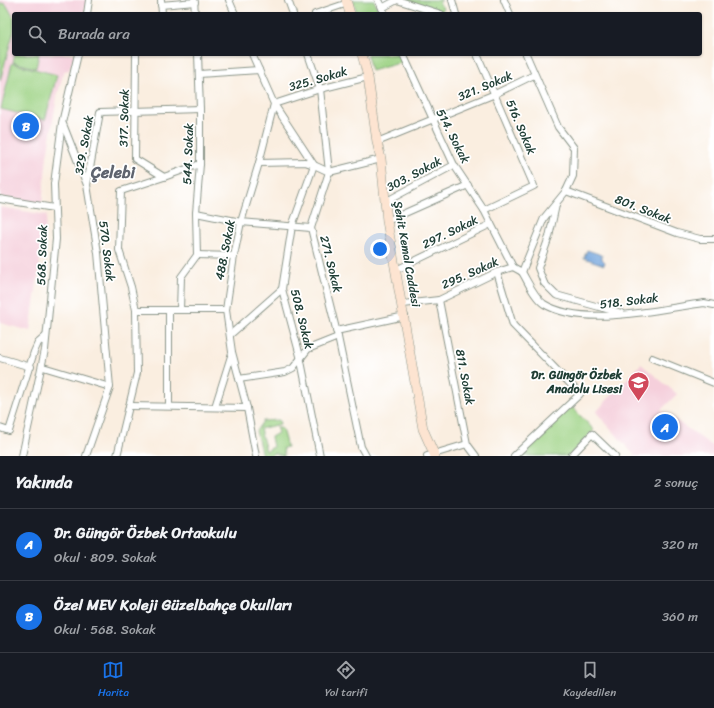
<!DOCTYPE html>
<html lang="tr">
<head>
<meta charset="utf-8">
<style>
	:root { --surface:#171b24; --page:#242831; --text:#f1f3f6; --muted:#9ea1a6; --line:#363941; --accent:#1a73e8 }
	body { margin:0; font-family:Sriracha,sans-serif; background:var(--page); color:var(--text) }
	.you { position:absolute; left:380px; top:249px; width:14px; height:14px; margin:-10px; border:3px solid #fff; border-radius:50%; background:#1a73e8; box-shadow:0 0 0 6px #1a73e833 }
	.badge { display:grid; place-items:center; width:26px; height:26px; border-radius:50%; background:var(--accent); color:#fff; font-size:13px; font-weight:700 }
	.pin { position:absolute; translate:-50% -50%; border:2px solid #fff; box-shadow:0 1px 4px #0006 }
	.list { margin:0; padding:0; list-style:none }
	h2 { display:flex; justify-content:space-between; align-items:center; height:52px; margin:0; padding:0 16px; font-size:17px }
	h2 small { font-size:13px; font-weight:400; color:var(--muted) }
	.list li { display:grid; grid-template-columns:26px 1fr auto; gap:12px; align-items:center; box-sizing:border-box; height:72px; padding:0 16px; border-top:1px solid var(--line) }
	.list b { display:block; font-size:15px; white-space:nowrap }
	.list p { margin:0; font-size:13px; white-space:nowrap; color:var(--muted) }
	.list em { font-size:13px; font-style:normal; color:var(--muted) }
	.icon { flex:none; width:22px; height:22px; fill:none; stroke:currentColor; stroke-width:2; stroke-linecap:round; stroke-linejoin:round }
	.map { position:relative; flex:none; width:714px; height:456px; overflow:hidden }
	.search { position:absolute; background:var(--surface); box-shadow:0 1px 3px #0004; left:12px; right:12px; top:12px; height:44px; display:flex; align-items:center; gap:10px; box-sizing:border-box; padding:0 14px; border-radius:4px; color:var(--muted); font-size:15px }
	.sheet { height:196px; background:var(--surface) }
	nav { display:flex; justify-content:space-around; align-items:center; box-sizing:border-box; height:56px; border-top:1px solid var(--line); background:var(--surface); font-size:11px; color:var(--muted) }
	nav a { display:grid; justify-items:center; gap:2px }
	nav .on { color:var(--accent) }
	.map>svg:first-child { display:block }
	.built { fill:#f5cfdb }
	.green { fill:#9cd283; stroke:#5e885c }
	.water { fill:#70a2db; stroke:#487088 }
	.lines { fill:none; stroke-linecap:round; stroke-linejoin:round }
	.street-casing { stroke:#8c968a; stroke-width:8 }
	.secondary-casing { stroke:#8c968a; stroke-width:10 }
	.street { stroke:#fff; stroke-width:6 }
	.secondary { stroke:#fde4d1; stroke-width:9 }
	.labels { text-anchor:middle; stroke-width:3.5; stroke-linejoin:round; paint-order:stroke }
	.street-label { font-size:12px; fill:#1f3d34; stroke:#fff }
	.poi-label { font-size:12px; font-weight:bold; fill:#1f3d34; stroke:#fff; text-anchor:end }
	.district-label { font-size:16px; font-weight:bold; fill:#5f646f; stroke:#fff }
</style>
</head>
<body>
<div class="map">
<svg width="714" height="456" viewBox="0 0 714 456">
	<rect width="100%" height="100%" fill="#fff"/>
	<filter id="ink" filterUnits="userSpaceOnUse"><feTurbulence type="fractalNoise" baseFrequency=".025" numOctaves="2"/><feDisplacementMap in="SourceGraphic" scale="8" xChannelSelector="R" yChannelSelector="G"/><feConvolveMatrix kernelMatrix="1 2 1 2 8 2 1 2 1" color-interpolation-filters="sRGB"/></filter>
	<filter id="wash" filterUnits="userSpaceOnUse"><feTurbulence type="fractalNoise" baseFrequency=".012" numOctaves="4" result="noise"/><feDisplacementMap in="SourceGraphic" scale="16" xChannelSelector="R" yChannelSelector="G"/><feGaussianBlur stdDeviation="0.9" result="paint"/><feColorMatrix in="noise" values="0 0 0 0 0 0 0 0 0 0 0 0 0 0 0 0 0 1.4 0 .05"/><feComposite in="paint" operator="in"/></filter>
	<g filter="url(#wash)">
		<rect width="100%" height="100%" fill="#faeee0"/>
		<!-- built -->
		<g class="built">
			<polygon points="0,0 87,0 84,14 14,14 14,54 75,54 69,70 64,71 57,97 47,156 42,204 0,197"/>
			<polygon points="0,207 47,215 30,331 0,323"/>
			<polygon points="641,364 677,394 661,410 714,447 714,456 635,456 596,412"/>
		</g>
		<!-- green -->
		<g class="green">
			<polygon points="353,0 374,0 380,14 357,14"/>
			<polygon points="402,0 442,0 439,3 443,8 440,13"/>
			<polygon points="0,3 6,4 14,18 14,30 0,81"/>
			<polygon points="15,54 39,54 36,68 13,62"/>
			<polygon points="367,54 400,54 403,62 371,71"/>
			<polygon points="12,63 57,75 45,120 1,109"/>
			<polygon points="570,405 594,430 569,456 518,456"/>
			<polygon points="279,420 280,424 260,429 266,451 273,447 271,437 278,433 276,427 282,429 287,447 283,448 284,456 274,453 270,456 262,456 256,431 263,421"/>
		</g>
		<!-- water -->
		<polygon class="water" points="587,250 602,255 602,259 605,262 604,265 584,258"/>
	</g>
	<g filter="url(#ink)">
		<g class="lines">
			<defs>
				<g id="street">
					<polyline points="161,0 162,14"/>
					<polyline points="194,0 195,14"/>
					<polyline points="229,0 235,14"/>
					<polyline points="288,0 293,14"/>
					<polyline points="378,0 385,14"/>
					<polyline points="452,0 456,14"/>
					<polyline points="504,0 510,14"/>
					<polyline points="161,5 195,2"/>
					<polyline points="382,8 397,0 441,14"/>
					<polyline points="87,14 89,0"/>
					<polyline points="315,14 345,4"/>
					<polyline points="136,54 135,159 164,177 200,164"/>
					<polyline points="252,54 274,104 259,163 241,222 234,256 226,310 232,352 247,408 256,456"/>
					<polyline points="308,54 320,89 329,172 311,228 338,337 361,447 366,456"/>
					<polyline points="403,54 454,165 484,210 513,267"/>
					<polyline points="477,54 534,186 484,210"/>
					<polyline points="199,74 259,70"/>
					<polyline points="368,77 320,89 274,104 314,165 329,172 381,159"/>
					<polyline points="63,124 87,185 98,253 110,387 86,456"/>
					<polyline points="377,142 495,94 534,75"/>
					<polyline points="259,163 305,162 314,165 292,226 282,289 300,356 320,456"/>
					<polyline points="164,177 121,191 119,250 131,287 136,310 226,310"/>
					<polyline points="87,185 100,112 200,109"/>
					<polyline points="566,191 677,233 700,239 714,239"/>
					<polyline points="0,199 54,208"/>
					<polyline points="385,202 454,165"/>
					<polyline points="556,205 549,237 538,268 544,283 556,295 621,313"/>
					<polyline points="196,213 241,222 311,228"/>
					<polyline points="387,221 468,185"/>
					<polyline points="197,255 196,213 200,164 200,109 198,54"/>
					<polyline points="197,255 234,256"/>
					<polyline points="396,270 491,224"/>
					<polyline points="497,272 513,325 580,394 514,456"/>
					<polyline points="522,272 544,218 566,191 573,176 574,148 558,127 526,54"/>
					<path d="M522 272C528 282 534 297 544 304 584 328 659 309 704 303L714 305"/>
					<polyline points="439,300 467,444 476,456"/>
					<polyline points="403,304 439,300 497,272 513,267 522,272"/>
					<polyline points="180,310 181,277 197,255"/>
					<polyline points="336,331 405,316"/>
					<polyline points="231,334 282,289"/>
					<polyline points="0,358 31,367"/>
					<polyline points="652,358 714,383"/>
					<polyline points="43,367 110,387"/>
					<polyline points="239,379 285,372 293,368 308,349 338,337"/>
					<polyline points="129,406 247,408"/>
					<polyline points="169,406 169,310"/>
					<polyline points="215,407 232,353"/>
					<polyline points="0,428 9,431 34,352 38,343 46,336"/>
					<polyline points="22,456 45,350 56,239 54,184 62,123 78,54"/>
					<polyline points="117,456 137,373 136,310"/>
					<polyline points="427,456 467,444"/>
					<polyline points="571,456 592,434 615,456"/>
				</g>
				<g id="secondary">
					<polyline points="346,0 350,14"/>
					<polyline points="362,54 368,77 377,142 381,159 387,221 423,429 435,456"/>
				</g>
			</defs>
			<!-- street casing -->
			<use href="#street" class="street-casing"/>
			<!-- secondary casing -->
			<use href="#secondary" class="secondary-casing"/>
			<!-- street -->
			<use href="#street" class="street"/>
			<!-- secondary -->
			<use href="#secondary" class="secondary"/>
		</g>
	</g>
	<!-- icons -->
	<defs>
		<symbol id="school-pin" viewBox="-11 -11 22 30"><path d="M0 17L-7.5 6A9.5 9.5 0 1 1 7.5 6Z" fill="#d1495b" stroke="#fff"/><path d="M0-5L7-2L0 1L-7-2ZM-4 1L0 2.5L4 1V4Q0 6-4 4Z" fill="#fff"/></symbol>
	</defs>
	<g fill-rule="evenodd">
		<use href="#school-pin" x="626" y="370" width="25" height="34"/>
	</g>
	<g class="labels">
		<!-- street labels -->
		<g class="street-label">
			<text transform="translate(318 79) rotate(-16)" y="4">325. Sokak</text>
			<text transform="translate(485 86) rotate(-23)" y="4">321. Sokak</text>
			<text transform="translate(124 118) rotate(-89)" y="4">317. Sokak</text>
			<text transform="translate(521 127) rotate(67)" y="4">516. Sokak</text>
			<text transform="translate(453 136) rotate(63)" y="4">514. Sokak</text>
			<text transform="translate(84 145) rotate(-80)" y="4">329. Sokak</text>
			<text transform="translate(188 154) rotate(-88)" y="4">544. Sokak</text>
			<text transform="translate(414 174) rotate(-28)" y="4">303. Sokak</text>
			<text transform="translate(643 209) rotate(21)" y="4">801. Sokak</text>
			<text transform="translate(450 232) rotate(-26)" y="4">297. Sokak</text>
			<text transform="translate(225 250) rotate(-79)" y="4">488. Sokak</text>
			<text transform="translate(107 251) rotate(83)" y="4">570. Sokak</text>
			<text transform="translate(407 254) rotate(80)" y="4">Şehit Kemal Caddesi</text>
			<text transform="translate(42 255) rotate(-88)" y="4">568. Sokak</text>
			<text transform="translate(331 264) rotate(76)" y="4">271. Sokak</text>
			<text transform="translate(470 273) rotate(-24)" y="4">295. Sokak</text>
			<text transform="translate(629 301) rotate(-7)" y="4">518. Sokak</text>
			<text transform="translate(302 319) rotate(76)" y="4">508. Sokak</text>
			<text transform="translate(465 377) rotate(79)" y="4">811. Sokak</text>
		</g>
		<!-- poi labels -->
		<g class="poi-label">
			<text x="622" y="379">Dr. Güngör Özbek<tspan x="622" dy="14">Anadolu Lisesi</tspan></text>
		</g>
		<!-- district labels -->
		<g class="district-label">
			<text x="113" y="178">Çelebi</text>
		</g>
	</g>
</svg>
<div class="you"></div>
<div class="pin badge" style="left:665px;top:427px">A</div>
<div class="pin badge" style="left:26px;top:126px">B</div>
<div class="search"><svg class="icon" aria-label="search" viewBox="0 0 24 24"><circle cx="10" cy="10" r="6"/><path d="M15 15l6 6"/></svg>Burada ara</div>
</div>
<section class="sheet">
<h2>Yakında<small>2 sonuç</small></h2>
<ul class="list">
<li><span class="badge">A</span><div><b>Dr. Güngör Özbek Ortaokulu</b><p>Okul · 809. Sokak</p></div><em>320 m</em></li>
<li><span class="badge">B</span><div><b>Özel MEV Koleji Güzelbahçe Okulları</b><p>Okul · 568. Sokak</p></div><em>360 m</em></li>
</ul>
</section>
<nav>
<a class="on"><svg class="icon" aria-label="map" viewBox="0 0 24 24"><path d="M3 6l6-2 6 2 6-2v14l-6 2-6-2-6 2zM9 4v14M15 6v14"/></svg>Harita</a>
<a><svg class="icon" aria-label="directions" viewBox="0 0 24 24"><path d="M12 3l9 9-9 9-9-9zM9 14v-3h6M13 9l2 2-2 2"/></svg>Yol tarifi</a>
<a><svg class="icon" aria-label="saved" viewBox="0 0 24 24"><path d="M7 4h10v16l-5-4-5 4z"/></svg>Kaydedilen</a>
</nav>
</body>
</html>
